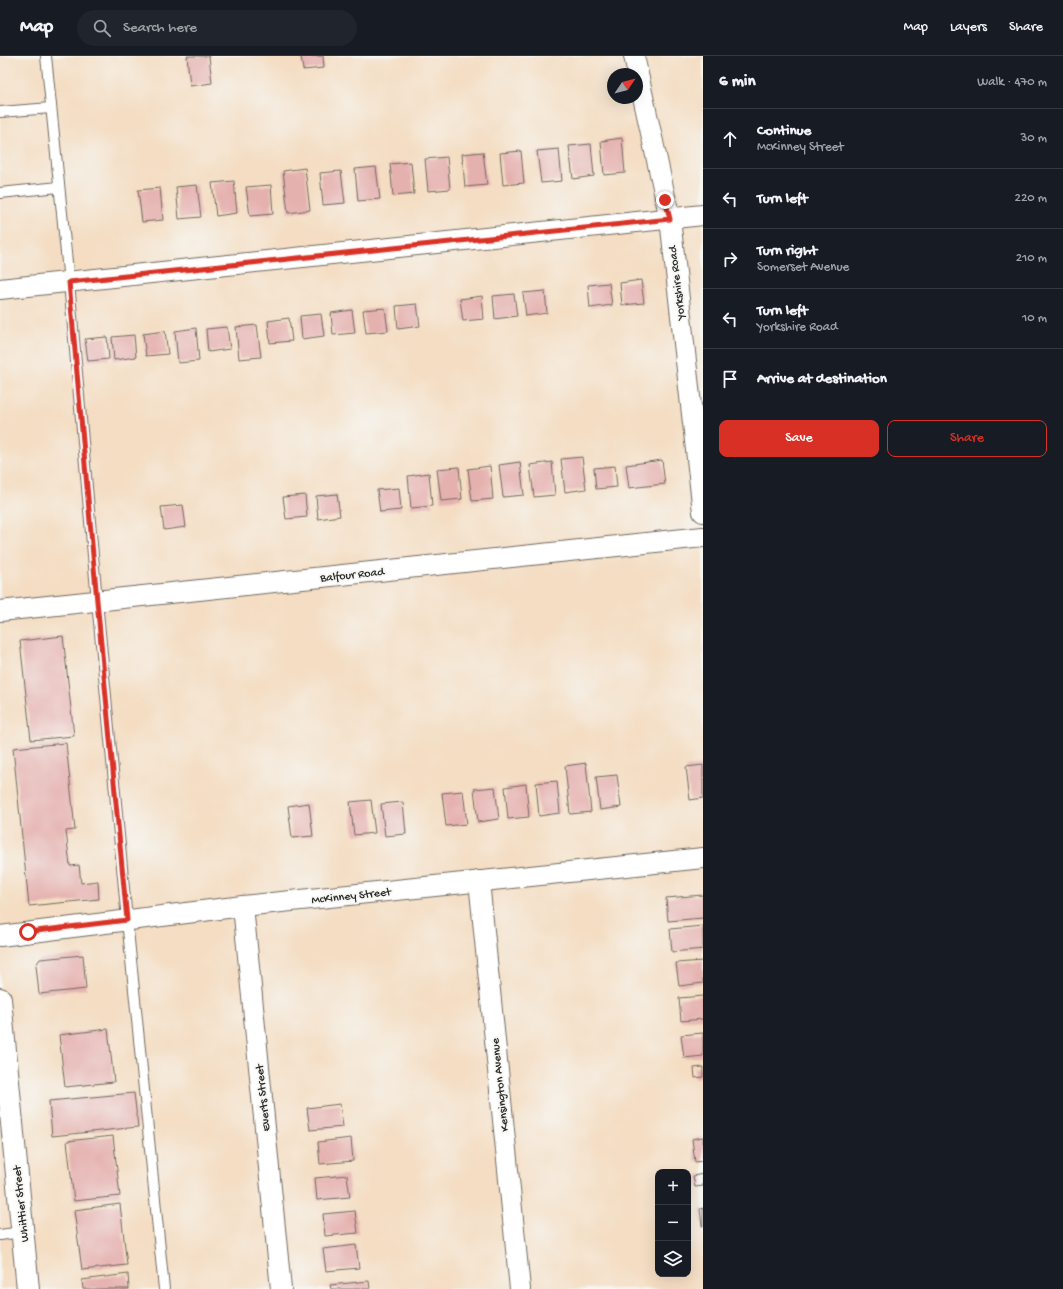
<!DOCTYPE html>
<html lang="en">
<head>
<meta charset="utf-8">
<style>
	:root { --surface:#171b24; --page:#20242c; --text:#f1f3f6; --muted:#9ea1a6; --line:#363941; --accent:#d93025 }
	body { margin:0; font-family:"Gochi Hand",sans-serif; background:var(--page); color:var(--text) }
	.controls { position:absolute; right:12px; bottom:12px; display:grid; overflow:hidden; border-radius:8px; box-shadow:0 4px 16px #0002 }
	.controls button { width:36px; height:36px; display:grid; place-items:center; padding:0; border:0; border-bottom:1px solid var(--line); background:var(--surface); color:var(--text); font:20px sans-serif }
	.compass { position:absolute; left:607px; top:12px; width:36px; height:36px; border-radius:50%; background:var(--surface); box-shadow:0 4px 16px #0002; rotate:55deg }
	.stop { position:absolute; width:12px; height:12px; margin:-9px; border:3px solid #d93025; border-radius:50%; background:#fff }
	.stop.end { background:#d93025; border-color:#fff; box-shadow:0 1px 4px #0008 }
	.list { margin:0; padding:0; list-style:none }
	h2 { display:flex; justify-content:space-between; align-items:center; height:52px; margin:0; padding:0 16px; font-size:17px }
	h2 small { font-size:13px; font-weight:400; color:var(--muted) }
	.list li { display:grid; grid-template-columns:26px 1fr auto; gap:12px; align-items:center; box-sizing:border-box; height:60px; padding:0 16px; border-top:1px solid var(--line) }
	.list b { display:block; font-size:15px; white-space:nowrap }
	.list p { margin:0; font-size:13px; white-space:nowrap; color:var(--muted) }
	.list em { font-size:13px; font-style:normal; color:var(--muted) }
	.actions { display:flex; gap:8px; padding:12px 16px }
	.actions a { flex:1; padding:9px 0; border:1px solid var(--accent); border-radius:8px; text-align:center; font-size:14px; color:var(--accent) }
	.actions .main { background:var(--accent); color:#fff }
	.icon { flex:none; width:22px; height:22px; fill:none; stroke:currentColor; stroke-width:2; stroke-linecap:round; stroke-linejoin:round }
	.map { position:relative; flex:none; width:703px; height:1233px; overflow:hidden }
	header { display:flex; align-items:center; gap:24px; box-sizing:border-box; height:56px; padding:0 20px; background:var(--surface); border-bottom:1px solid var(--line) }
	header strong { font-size:19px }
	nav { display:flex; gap:22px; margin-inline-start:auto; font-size:14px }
	.search { width:280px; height:36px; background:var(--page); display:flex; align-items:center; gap:10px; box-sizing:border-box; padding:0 14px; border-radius:22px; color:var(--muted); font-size:15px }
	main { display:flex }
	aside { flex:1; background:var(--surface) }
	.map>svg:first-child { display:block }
	.building { fill:#e5b1af }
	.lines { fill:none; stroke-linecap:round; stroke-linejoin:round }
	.service-casing { stroke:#716960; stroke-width:12 }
	.minor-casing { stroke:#716960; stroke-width:22 }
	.tertiary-casing { stroke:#716960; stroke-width:24 }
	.service { stroke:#fff; stroke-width:10 }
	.minor { stroke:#fff; stroke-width:20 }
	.tertiary { stroke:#fff; stroke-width:22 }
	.route { stroke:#d93025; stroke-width:5 }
	.labels { text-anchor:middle; stroke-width:3.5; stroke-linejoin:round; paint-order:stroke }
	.street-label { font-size:12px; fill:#2b2b2b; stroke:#f6f6f2 }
</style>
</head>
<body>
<header>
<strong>Map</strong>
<div class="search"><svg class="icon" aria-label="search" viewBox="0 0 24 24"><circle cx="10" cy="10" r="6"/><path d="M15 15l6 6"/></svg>Search here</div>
<nav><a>Map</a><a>Layers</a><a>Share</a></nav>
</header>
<main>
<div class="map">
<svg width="703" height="1233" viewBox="0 0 703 1233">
	<rect width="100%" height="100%" fill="#f6f6f2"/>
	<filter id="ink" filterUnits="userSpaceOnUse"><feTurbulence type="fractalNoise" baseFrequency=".025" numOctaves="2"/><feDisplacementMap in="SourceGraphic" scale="8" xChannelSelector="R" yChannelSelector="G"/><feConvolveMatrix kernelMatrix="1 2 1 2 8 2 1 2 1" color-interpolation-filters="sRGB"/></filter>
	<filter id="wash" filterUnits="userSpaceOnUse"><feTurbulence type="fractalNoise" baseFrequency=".012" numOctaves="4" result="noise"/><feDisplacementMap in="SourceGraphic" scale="16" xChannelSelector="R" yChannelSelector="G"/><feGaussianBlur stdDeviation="0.9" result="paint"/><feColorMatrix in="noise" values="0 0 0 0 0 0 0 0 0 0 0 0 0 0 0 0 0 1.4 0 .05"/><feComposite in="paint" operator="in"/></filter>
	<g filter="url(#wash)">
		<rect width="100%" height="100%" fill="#f4ddc2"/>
		<g id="blocks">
			<!-- building -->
			<g class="building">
				<polygon points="187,0 209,0 212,27 190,30"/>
				<polygon points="301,0 323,0 324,12 303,14"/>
				<polygon points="622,82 625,117 604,119 601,85"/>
				<polygon points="591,88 594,120 573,123 569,90"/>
				<polygon points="559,93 562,125 541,127 537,95"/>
				<polygon points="521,95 524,127 503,129 500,97"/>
				<polygon points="483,96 487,129 465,131 462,98"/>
				<polygon points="447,101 450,133 428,135 425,103"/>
				<polygon points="411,106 414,138 393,140 390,108"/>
				<polygon points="376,111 380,143 358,145 355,113"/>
				<polygon points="305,112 310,154 288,157 283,115"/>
				<polygon points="341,115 345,147 323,149 320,117"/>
				<polygon points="234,125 237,157 216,160 212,127"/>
				<polygon points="197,129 201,161 179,163 176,131"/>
				<polygon points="271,129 273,158 250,160 246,131"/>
				<polygon points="160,132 163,164 142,166 138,134"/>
				<polygon points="641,224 644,247 622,249 620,227"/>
				<polygon points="609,227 612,249 590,252 588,229"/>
				<polygon points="545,235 547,257 526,260 523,237"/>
				<polygon points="514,238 517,260 495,263 493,240"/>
				<polygon points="482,240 484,263 463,265 460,243"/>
				<polygon points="417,248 420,270 398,273 396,250"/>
				<polygon points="385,252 388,275 366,277 363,254"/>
				<polygon points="352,254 355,277 333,279 331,257"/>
				<polygon points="321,258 324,280 302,283 300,260"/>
				<polygon points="289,262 292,285 270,287 268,265"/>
				<polygon points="257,269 261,301 239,303 236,271"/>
				<polygon points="227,271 230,293 208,296 206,273"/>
				<polygon points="196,272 199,305 178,307 175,275"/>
				<polygon points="165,275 168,298 146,300 143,278"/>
				<polygon points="134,279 136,301 114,304 112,281"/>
				<polygon points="107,281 109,303 88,305 85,283"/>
				<polygon points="582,401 586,433 565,436 561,403"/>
				<polygon points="662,404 665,428 629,432 626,409"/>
				<polygon points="520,406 524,439 503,441 499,409"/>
				<polygon points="552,406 555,439 534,441 530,409"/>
				<polygon points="490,410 493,443 472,445 468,413"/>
				<polygon points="615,410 617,431 596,433 594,412"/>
				<polygon points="459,411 462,443 441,445 437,413"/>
				<polygon points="429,417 432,450 411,452 408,420"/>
				<polygon points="399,432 401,454 380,456 377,434"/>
				<polygon points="337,438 340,460 318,463 316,440"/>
				<polygon points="305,439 307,461 286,463 283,441"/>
				<polygon points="183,449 186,471 164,474 161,451"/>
				<polygon points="63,580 74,680 31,684 20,585"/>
				<polygon points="66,687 75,774 66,775 70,810 79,809 81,827 98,825 99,843 29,850 13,692"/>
				<polygon points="586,707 591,756 570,758 565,710"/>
				<polygon points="703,709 703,742 690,744 686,711"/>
				<polygon points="617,719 621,751 600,754 596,721"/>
				<polygon points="557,725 560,757 539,760 536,727"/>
				<polygon points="526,728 529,761 508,763 505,731"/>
				<polygon points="495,731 499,763 478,766 474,733"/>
				<polygon points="463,735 467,768 446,770 442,737"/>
				<polygon points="371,744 375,777 354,779 350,746"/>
				<polygon points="403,746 406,778 385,780 381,748"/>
				<polygon points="309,747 313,780 292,782 288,750"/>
				<polygon points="703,839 703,862 668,865 666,842"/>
				<polygon points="703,870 703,893 672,896 670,873"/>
				<polygon points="83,899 86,933 39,938 36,909 40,903"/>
				<polygon points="703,905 703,927 679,930 676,907"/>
				<polygon points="703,940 703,963 681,965 679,942"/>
				<polygon points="108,973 114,1026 65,1031 59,979"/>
				<polygon points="703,977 703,1000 684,1002 681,979"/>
				<polygon points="703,1011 703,1021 695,1022 694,1012"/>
				<polygon points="134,1037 138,1071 52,1080 49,1045"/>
				<polygon points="340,1048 343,1071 310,1074 307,1052"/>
				<polygon points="113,1080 120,1140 74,1145 67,1085"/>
				<polygon points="703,1081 703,1105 695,1106 692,1083"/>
				<polygon points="351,1082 353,1105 320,1108 318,1086"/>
				<polygon points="703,1118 703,1130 695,1131 693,1120"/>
				<polygon points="347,1119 350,1141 317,1144 315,1122"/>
				<polygon points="120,1148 127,1209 82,1214 74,1154"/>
				<polygon points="703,1152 703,1170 702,1170 700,1153"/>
				<polygon points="355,1155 358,1177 325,1180 323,1158"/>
				<polygon points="356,1189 359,1212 326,1215 323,1193"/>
				<polygon points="128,1218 129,1233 83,1233 82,1224"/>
				<polygon points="369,1225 370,1233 331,1233 330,1229"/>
			</g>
		</g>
	</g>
	<g filter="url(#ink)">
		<use href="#blocks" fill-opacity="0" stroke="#716960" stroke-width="1"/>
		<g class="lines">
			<defs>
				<g id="service">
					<polyline points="46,0 69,226 97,545 127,864 164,1233"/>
					<polyline points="0,56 51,52"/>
					<polyline points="0,137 59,131"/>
					<polyline points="0,1179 22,1176"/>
				</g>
				<g id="minor">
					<polyline points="634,0 670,163 703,456"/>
					<polyline points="0,233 703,159"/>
					<polyline points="0,555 703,481"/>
					<polyline points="479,825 520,1233"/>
					<polyline points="243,850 281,1233"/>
					<polyline points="0,880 243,850 703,802"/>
				</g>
				<polyline id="tertiary" points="0,943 28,1233"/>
			</defs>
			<!-- service casing -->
			<use href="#service" class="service-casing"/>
			<!-- minor casing -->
			<use href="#minor" class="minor-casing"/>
			<!-- tertiary casing -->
			<use href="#tertiary" class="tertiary-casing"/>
			<!-- service -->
			<use href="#service" class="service"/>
			<!-- minor -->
			<use href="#minor" class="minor"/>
			<!-- tertiary -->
			<use href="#tertiary" class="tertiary"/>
		</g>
	</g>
	<g class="lines" filter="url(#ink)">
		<!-- route -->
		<polyline class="route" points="28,876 127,864 97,545 69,226 670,163 665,144"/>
	</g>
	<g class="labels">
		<!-- street labels -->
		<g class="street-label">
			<text transform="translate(676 227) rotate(-97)" y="4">Yorkshire Road</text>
			<text transform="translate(352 518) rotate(-6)" y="4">Balfour Road</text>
			<text transform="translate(351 839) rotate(-6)" y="4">McKinney Street</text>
			<text transform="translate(499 1029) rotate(-96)" y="4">Kensington Avenue</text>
			<text transform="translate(262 1042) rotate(-96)" y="4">Everts Street</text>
			<text transform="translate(20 1148) rotate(-96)" y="4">Whittier Street</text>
		</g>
	</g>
</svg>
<div class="controls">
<button>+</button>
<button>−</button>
<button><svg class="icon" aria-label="layers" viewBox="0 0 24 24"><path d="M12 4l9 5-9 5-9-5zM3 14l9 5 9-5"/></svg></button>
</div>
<svg class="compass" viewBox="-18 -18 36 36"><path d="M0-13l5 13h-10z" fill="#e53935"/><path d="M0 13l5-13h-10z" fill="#9ea1a6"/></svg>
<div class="stop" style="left:28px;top:876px"></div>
<div class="stop end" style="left:665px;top:144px"></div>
</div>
<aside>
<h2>6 min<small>Walk · 470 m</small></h2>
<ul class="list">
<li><svg class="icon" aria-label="ahead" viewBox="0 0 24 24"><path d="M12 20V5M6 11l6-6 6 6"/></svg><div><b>Continue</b><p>McKinney Street</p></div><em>30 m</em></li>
<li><svg class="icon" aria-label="left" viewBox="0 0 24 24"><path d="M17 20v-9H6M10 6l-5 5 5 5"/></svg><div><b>Turn left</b></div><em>220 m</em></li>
<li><svg class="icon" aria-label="right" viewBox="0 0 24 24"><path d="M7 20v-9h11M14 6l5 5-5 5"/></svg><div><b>Turn right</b><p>Somerset Avenue</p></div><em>210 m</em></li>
<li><svg class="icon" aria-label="left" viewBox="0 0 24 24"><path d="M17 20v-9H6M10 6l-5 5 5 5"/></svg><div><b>Turn left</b><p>Yorkshire Road</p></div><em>10 m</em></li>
<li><svg class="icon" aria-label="arrive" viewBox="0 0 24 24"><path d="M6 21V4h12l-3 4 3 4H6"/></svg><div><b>Arrive at destination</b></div></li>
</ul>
<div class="actions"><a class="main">Save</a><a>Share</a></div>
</aside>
</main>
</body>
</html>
